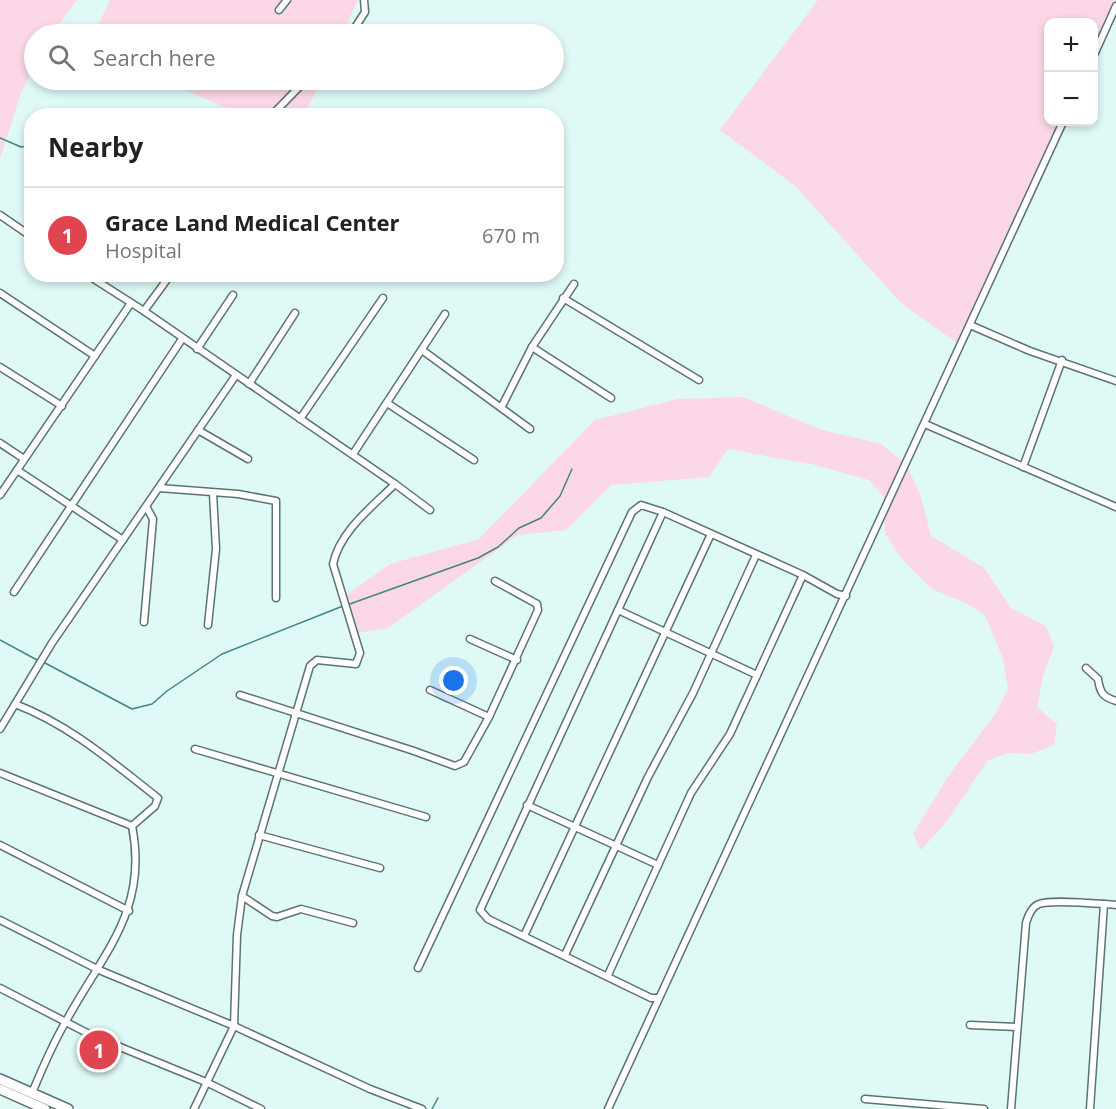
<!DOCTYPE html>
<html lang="en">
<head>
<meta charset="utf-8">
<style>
	:root { --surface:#fff; --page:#f6f6f6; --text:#202124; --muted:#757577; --line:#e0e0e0; --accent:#c3418a }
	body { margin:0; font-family:"Open Sans",sans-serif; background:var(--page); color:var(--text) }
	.controls { position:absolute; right:18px; top:18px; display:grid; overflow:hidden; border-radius:12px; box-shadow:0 3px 9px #0003 }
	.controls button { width:54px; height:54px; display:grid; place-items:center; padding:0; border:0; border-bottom:2px solid var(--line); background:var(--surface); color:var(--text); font:30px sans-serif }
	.you { position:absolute; left:454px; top:681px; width:21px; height:21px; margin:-15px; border:4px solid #fff; border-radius:50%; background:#1a73e8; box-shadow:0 0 0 9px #1a73e833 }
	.badge { display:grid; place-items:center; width:39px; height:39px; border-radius:50%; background:var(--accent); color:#fff; font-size:20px; font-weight:700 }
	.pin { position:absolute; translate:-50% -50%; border:3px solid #fff; box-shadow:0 2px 6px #0006 }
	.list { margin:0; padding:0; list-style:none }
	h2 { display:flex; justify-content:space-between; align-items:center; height:78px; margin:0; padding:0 24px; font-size:26px }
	h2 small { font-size:20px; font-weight:400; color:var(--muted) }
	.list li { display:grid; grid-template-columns:39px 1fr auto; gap:18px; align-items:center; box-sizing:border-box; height:96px; padding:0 24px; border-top:2px solid var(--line) }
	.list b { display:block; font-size:22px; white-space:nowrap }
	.list p { margin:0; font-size:20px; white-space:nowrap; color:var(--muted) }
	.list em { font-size:20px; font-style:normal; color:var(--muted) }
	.icon { flex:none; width:33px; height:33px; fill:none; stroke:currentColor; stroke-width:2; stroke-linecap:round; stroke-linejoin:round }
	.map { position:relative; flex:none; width:1116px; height:1109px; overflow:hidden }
	.search { position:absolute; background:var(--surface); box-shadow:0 3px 9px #0003; left:24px; top:24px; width:540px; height:66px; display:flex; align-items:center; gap:15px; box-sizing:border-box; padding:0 21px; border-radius:33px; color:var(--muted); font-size:22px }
	.panel { position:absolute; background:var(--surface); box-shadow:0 3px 9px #0003; left:24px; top:108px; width:540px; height:174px; border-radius:24px }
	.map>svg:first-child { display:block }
	.green { fill:#fcd7e8 }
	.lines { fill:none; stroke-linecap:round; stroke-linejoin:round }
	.stream { stroke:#408580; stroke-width:1.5 }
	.street-casing { stroke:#5c7471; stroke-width:9 }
	.primary-casing { stroke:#5c7471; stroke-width:12 }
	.street { stroke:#fff; stroke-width:6 }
	.primary { stroke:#fff; stroke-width:9 }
</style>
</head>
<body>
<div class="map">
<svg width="1116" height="1109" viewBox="0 0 1116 1109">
	<rect width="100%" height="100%" fill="#dff9f6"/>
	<!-- green -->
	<g class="green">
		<polygon points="0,0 77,0 52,34 34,34 34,68 21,93 0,159"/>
		<polygon points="110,0 358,0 342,34 94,34"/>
		<polygon points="818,0 1116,0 1094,50 1094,22 1048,22 1048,122 1061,122 961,346 902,304 795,186 720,130"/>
		<polygon points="164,80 321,80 304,116 241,115"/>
		<polygon points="743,397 819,429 881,444 907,465 921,497 931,536 984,568 1011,608 1046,626 1054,646 1043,676 1037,707 1057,724 1054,745 1031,754 1008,753 987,761 947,821 921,850 913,834 949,775 996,713 1008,688 1003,659 985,615 966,603 932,589 903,560 885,534 884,497 869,480 811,464 728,449 709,477 611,485 566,530 518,535 388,628 356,633 341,599 390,564 479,539 595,420 678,399"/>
	</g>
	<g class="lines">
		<!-- stream -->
		<g class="stream">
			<polyline points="0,138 21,147 32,145"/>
			<polyline points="347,605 478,558 498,547 519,528 541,518 560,496 572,469"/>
			<polyline points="0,640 37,660"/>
			<polyline points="45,663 132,709 152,704 167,691 222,654 343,606"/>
			<polyline points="432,1109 438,1098"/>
		</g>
		<defs>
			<g id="street">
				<polyline points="279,10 287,0"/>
				<polyline points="351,34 365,12 364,0"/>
				<polyline points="1094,55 1116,6"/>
				<polyline points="271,116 306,80"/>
				<polyline points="0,215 32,237"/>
				<path d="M86 274 144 311 395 484C372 507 340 531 333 564L360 653 356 664 317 660 310 666 242 896 237 935 234 1026 194 1109"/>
				<polyline points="0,293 95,356"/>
				<polyline points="563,298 699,380"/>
				<polyline points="144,311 171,274"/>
				<polyline points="970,325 1030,351 1116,381"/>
				<polyline points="532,347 611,398"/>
				<polyline points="197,349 233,295"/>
				<polyline points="422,350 530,429"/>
				<polyline points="0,367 62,406"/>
				<polyline points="249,384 295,313"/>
				<polyline points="387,403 474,460"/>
				<polyline points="502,406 532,347 574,284"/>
				<polyline points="300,419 383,298"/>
				<polyline points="925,424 1116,507"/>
				<polyline points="198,430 248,459"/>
				<polyline points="0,443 24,459"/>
				<polyline points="353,454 445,314"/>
				<polyline points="1023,467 1062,360"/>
				<polyline points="17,470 123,540"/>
				<polyline points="395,484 430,510"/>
				<polyline points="159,488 238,494 276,501 276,598"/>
				<polyline points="0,495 131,303"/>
				<polyline points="14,592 182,339"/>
				<polyline points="618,610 757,675"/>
				<polyline points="144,622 153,519 147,508"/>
				<polyline points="208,625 216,549 213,493"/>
				<polyline points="470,639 517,660"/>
				<path d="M1086 668 1098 679C1100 693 1103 697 1116 701"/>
				<polyline points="430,690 489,717"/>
				<polyline points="240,695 414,751 455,766 464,762 489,717 538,610 537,604 495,581"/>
				<path d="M15 704C70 725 112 762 158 798L155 806 132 826"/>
				<polyline points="0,729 52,643 236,375"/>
				<polyline points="195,749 426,817"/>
				<path d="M0 773 132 826C149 911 102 954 65 1023 52 1045 42 1069 32 1093"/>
				<polyline points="527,805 658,865"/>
				<polyline points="259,835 380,868"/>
				<polyline points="0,845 129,911"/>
				<polyline points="242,896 272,916 277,917 301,909 353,923"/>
				<polyline points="0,920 99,970 234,1026 370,1089 422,1109"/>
				<polyline points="524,936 711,534"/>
				<polyline points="565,955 648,777 693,693 756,555"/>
				<polyline points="418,968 632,512 641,505 663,512"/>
				<polyline points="608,975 691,793 730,734 803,575"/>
				<polyline points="0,988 93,1036 206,1082 261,1109"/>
				<polyline points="657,998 651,998 488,919 480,910 647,547 663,512 803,575 837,594 846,596"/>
				<polyline points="970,1025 1017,1027"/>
				<polyline points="865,1099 984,1109"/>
				<polyline points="608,1109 1063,122"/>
				<path d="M1011 1109 1026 923C1028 916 1031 907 1039 904 1053 899 1099 904 1116 905"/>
				<polyline points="1090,1109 1104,904"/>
			</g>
			<g id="primary">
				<polyline points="0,1079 68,1109"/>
				<polyline points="0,1089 45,1109"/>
			</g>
		</defs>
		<!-- street casing -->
		<use href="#street" class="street-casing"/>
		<!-- primary casing -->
		<use href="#primary" class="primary-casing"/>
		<!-- street -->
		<use href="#street" class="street"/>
		<!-- primary -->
		<use href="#primary" class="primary"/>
	</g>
</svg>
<div class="controls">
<button>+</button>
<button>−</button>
</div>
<div class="you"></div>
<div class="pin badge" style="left:99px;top:1050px;background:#e0444e">1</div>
<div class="search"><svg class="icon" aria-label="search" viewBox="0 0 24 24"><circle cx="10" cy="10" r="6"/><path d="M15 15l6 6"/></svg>Search here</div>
<section class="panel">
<h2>Nearby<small></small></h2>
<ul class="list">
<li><span class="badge" style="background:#e0444e">1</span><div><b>Grace Land Medical Center</b><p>Hospital</p></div><em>670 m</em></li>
</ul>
</section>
</div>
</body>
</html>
